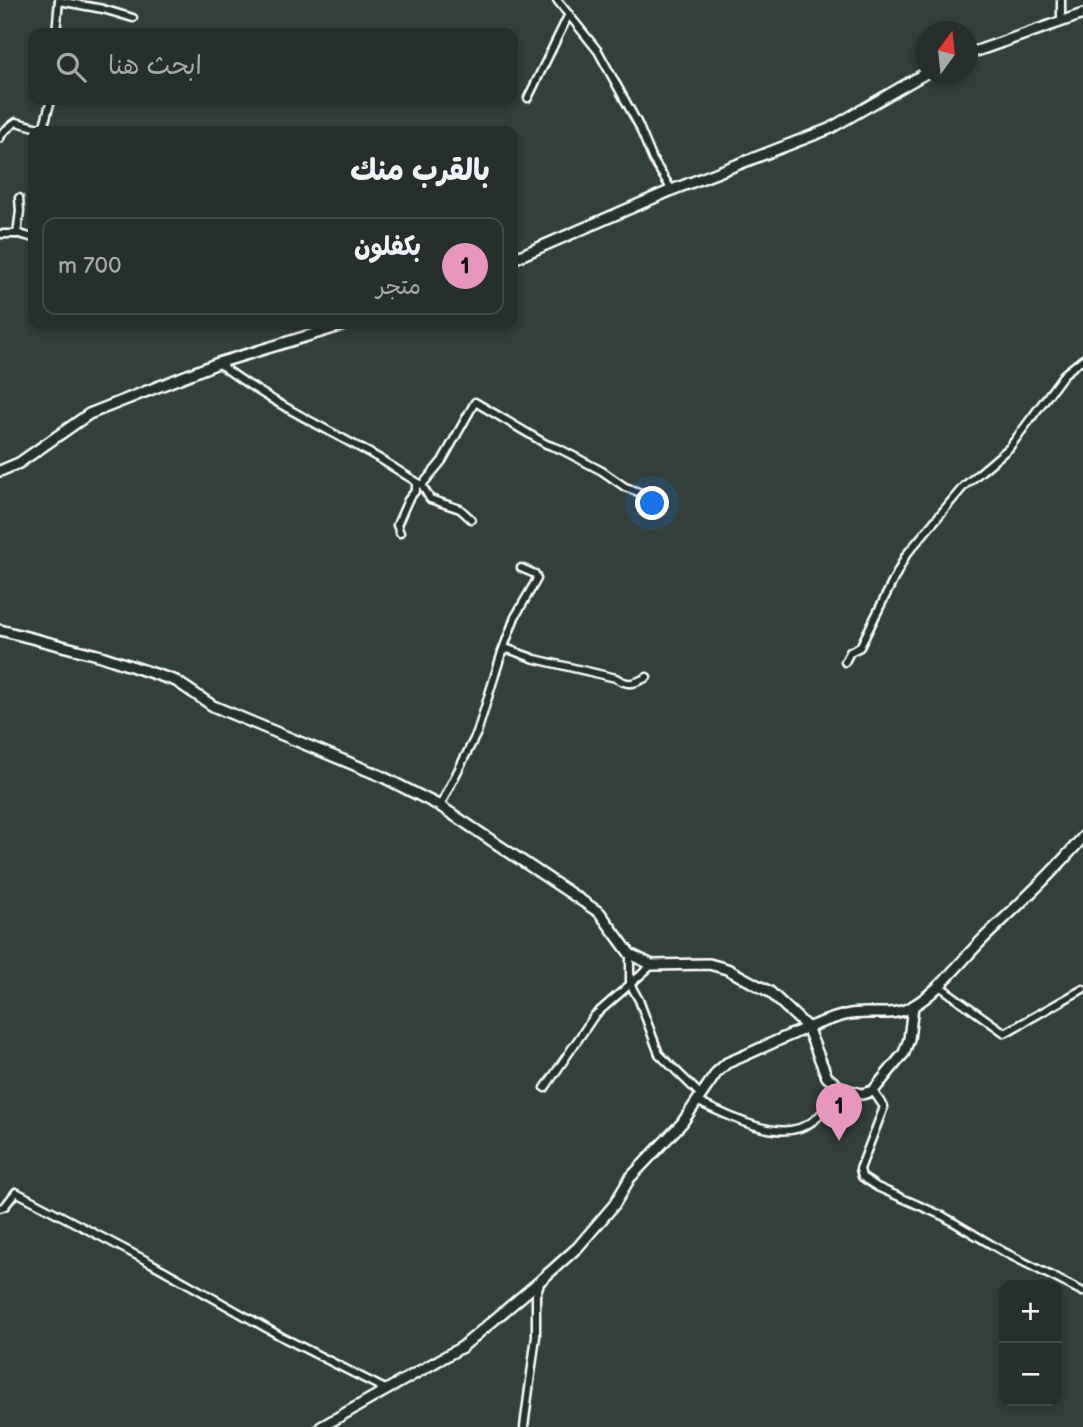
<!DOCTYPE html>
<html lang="ar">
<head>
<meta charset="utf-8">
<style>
	:root { --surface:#262f2c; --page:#323b38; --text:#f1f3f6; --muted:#a4a9a9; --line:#424a48; --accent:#e797bd }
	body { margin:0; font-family:"Balsamiq Sans","Playpen Sans Arabic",sans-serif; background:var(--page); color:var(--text); direction:rtl }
	.controls { position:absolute; right:21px; bottom:21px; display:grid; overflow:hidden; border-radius:14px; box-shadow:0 4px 10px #0003 }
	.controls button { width:63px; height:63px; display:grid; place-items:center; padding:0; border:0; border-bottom:2px solid var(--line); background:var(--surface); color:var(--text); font:35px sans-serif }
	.compass { position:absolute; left:915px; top:21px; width:63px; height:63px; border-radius:50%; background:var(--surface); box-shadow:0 4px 10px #0003; rotate:15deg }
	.you { position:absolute; left:653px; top:504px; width:24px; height:24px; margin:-18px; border:5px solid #fff; border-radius:50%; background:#1a73e8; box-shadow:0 0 0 10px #1a73e833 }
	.badge { display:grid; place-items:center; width:46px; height:46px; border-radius:50%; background:var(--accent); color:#111; font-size:23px; font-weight:700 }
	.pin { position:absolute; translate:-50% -58px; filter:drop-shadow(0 2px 4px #0008) }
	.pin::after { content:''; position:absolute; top:37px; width:24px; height:21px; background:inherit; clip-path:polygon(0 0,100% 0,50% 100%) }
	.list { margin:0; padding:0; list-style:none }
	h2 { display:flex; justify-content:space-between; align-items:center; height:91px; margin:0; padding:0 28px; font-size:30px }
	h2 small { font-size:23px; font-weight:400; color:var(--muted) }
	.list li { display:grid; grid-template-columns:46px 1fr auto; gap:21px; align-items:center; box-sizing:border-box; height:98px; margin:0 14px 14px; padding:0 14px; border:2px solid var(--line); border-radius:14px }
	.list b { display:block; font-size:26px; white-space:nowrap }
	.list p { margin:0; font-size:23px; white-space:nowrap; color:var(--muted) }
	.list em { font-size:23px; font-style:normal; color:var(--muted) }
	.icon { flex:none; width:38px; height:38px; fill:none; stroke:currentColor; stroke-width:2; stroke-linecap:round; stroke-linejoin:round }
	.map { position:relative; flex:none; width:1083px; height:1427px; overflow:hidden; direction:ltr }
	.search { position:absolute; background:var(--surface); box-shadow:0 4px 10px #0003; left:28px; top:28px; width:490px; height:77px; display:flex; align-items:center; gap:18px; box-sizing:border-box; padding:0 24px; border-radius:14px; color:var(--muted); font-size:26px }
	.panel { position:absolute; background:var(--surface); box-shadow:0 4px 10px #0003; left:28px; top:126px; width:490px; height:203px; border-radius:14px; direction:rtl }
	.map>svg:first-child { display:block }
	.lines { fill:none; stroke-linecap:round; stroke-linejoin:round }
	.street-casing { stroke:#fff; stroke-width:11 }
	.secondary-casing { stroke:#fff; stroke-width:14 }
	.street { stroke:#26332d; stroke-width:6 }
	.secondary { stroke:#26332d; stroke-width:9 }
</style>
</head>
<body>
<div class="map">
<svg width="1083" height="1427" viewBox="0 0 1083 1427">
	<rect width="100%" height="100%" fill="#333f3a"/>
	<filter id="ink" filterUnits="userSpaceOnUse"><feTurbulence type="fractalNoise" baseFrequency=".0143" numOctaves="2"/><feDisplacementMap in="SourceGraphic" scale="14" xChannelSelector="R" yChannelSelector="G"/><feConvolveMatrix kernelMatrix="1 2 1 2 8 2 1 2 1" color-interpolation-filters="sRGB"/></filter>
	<g filter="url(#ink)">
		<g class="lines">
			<defs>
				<g id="street">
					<polyline points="557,0 598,51 638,124 653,160 672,190"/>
					<polyline points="1061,0 1061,20"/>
					<polyline points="59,1 103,9 133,18"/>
					<polyline points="56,33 59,0"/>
					<polyline points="528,98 569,14"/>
					<polyline points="0,138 3,132 16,122 43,129 51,100"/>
					<polyline points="0,234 20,234 33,238"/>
					<polyline points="17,234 20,211 19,198"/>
					<path d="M218 363C262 397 313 422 362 449 383 459 402 474 422 485L442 461 475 402 546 444 560 449 602 471 625 487 657 499"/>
					<polyline points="422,485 430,499 460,509 471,519"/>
					<polyline points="400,533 397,525 408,500 416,490 416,482"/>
					<polyline points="502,652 515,617 537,579 535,574 521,568"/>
					<polyline points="845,662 850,652 860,647 906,555 964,486 1009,448 1064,374 1083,359"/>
					<path d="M440 806 477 733 502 652 508 649 535 659 616 678C628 686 634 684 647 677"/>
					<polyline points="630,954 630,984 639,1000 659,1054 701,1095"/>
					<polyline points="938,985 1005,1033 1083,989"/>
					<polyline points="545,1088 594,1016 652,965"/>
					<polyline points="873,1091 884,1107 860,1169 862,1177 877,1187 943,1216 1004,1252 1083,1292"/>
					<path d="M698 1102C752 1126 808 1159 839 1085"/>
					<polyline points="0,1208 5,1206 16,1192 151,1263 284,1338 387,1390"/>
					<polyline points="524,1427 536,1336 536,1295 540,1283"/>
				</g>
				<g id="secondary">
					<polyline points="968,54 1083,14"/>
					<polyline points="513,259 672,190 829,129 926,73"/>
					<polyline points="0,471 19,463 89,414 218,363 347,324"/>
					<polyline points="0,630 101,656 176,681 213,706 381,776 440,806 600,913 630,954 652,965 709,964 727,969 770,992 807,1027 827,1077 842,1089 862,1094 873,1091 904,1053 909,1039 913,1006"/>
					<path d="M321 1427 462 1347 540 1281 578 1247 614 1205 630 1178 682 1123 717 1072 727 1063C766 1047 804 1026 845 1015 868 1009 892 1019 913 1006 939 991 961 961 982 940 1017 906 1052 874 1083 837"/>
				</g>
			</defs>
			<!-- street casing -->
			<use href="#street" class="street-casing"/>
			<!-- secondary casing -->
			<use href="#secondary" class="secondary-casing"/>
			<!-- street -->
			<use href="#street" class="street"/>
			<!-- secondary -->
			<use href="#secondary" class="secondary"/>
		</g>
	</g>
</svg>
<div class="controls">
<button>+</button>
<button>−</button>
</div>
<svg class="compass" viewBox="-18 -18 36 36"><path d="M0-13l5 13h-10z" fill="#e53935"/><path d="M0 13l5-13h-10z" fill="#a4a9a9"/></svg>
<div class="you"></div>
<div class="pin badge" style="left:839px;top:1141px">1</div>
<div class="search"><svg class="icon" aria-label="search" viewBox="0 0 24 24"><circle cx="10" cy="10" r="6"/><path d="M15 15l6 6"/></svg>ابحث هنا</div>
<section class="panel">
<h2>بالقرب منك<small></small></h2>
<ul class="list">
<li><span class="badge">1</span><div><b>بكفلون</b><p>متجر</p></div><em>700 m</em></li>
</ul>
</section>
</div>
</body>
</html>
